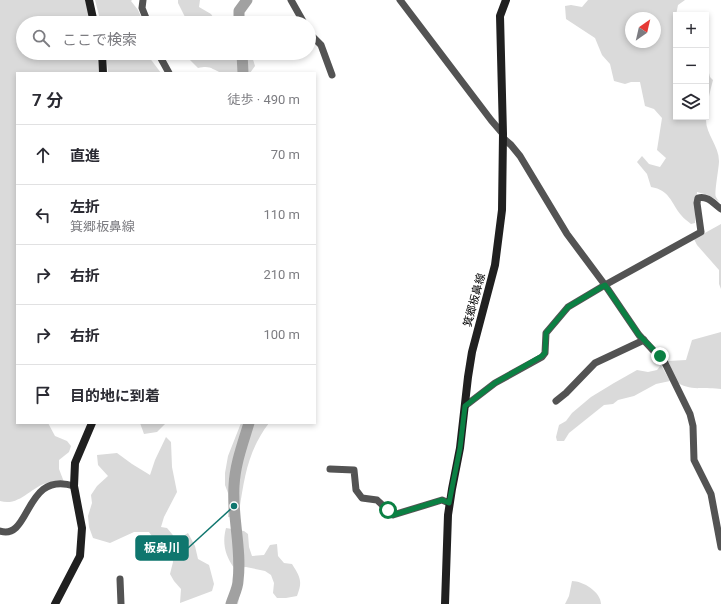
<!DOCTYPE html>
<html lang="ja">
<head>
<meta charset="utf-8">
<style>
	:root { --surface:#fff; --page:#f2f2f3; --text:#2b2b33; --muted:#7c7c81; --line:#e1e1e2 }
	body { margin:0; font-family:Roboto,"Noto Sans JP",sans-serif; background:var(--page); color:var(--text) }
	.controls { position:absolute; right:12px; top:12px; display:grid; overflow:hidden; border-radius:0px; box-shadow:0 2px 6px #0003 }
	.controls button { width:36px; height:36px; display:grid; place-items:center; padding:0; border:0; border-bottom:1px solid var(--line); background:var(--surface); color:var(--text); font:20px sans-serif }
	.compass { position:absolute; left:625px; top:12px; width:36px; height:36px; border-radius:50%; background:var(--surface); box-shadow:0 2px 6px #0003; rotate:34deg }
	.stop { position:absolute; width:12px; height:12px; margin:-9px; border:3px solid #0b8043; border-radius:50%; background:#fff }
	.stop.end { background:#0b8043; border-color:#fff; box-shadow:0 1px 4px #0008 }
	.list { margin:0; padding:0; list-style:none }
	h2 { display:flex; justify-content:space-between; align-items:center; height:52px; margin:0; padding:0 16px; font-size:17px }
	h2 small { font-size:13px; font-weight:400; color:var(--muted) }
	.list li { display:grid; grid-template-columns:26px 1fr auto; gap:12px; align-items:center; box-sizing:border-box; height:60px; padding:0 16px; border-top:1px solid var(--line) }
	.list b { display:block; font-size:15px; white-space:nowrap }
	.list p { margin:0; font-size:13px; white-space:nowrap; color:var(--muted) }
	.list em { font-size:13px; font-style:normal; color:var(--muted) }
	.icon { flex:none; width:22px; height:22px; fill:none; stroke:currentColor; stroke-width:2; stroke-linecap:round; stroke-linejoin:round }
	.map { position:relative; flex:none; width:721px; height:604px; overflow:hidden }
	.search { position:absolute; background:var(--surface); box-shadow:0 2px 6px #0003; left:16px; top:16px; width:300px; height:44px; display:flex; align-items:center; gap:10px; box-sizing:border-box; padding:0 14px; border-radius:22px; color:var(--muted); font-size:15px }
	.panel { position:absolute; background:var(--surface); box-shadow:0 2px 6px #0003; left:16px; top:72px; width:300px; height:352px; border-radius:0px }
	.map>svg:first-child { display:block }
	.green { fill:#dadada; fill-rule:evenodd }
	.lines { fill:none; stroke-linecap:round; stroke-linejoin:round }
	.river { stroke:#a1a1a1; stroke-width:11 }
	.street { stroke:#535353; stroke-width:7 }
	.secondary { stroke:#202020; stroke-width:8 }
	.route { stroke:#0b8043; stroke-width:5 }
	.labels { text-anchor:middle; stroke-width:3; stroke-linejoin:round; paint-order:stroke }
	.street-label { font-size:11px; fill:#000; stroke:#fff }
	.leader { fill:none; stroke:#0f766e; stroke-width:1.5 }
	.callout-dot { fill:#0f766e; stroke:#fff; stroke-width:1.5 }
	.callout { fill:#0f766e; stroke:#0f766e; stroke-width:1.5 }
	.callout-label { font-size:12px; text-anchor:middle; font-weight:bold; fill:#fff }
</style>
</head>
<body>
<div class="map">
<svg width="721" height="604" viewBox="0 0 721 604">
	<rect width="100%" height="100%" fill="#fff"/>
	<!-- green -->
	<g class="green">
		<path d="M0 0H85L91 23H23V53H97L99 73H17V423H48L55 436 67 441 71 446 69 452 59 460V469L64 482C59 482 52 482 47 483 31 487 19 507 0 501Z"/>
		<polygon points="95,0 132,0 131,1 138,10 144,23 101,23"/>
		<polygon points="178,0 200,0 199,7 211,14 217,23 188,23 178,3"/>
		<path d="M588 0H685L678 5 676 15V117H706V68L708 69 710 77 713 80C710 91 706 108 706 120 706 134 719 146 719 161 719 168 714 193 716 197 717 199 718 200 720 202L708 195 697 192 695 223 691 224C688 221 684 219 681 215 671 203 670 190 651 187L647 174 637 162 642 156 649 164 660 167 666 158 657 150 662 118 654 109 645 106 640 82H631L625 84 614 81 610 64 602 55 595 38 566 19 565 6 571 5 582 7ZM631 18H655V42H631Z"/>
		<polygon points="250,2 244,12 244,23 237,23 236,13"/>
		<polygon points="106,53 146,53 161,73 108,73"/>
		<path d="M189 53H251L255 66 250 73C243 73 228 75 222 73 211 69 211 65 198 68L190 60Z"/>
		<polygon points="721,224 721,289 719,284 719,270 697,245 694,239"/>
		<path d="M721 332V389C708 387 687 391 677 382 673 377 671 367 668 361L686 360 692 340Z"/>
		<polygon points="661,365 670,381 656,384 634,396 618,400 613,404 604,405 569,433 564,441 557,441 556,437 559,425 566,421 572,413 591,397 614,383 637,370 648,372 657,370"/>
		<polygon points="140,423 166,423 157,432 144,434"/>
		<path d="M241 423H269C246 453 244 482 238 518L228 517V493L225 485V473L228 456Z"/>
		<polygon points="166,437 171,442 172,467 177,492 164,517 161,527 167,528 177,540 188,533 195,546 198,559 209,565 214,584 212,591 180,603 181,589 174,581 170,574 173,562 171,550 160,548 149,532 134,532 110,543 93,538 89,527 88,516 92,503 91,495 97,486 108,476 98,465 97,455 117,453 132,464 150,475 155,460"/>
		<path d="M226 528 244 531 248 534 249 547 252 556 264 555 270 545 277 544 278 556 284 563 292 564C300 577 303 581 297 596L286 598H277L273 593 274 583 271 575 265 571 246 567 234 568C225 555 222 543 226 528Z"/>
		<polygon points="237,577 242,578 238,604 232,604 234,587"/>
		<path d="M572 581C583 581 601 592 601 604H565L569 596Z"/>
	</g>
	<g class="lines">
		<!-- river -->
		<g class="river">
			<polyline points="239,23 239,11 247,0"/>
			<polyline points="242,53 243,73"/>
			<path d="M231 604C233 597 238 588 238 581 242 549 232 517 234 486 235 464 243 443 249 423"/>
		</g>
		<!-- street -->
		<g class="street">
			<polyline points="143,0 142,8 148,23"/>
			<polyline points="291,0 304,23"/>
			<polyline points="400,0 491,120 503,134"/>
			<polyline points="309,33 321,45 332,75"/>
			<polyline points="158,53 169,73"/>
			<polyline points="503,138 511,145 520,156 567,234 605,285 639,335 665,363 690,414 693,426 694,460 711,494 721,547"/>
			<polyline points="556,401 566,393 595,363 644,340"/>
			<path d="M465 406 495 383 542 357 545 353 546 333 568 307 605 285 701 232 697 203 698 198C707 195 714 204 721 209"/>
			<polyline points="330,469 354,470 356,490 362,498 377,500 393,515 442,500 449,503"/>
			<path d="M0 531C31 541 24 470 74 486"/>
			<polyline points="120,579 121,604"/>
		</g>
		<!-- secondary -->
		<g class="secondary">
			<polyline points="89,0 94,23"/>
			<polyline points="102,53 103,73"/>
			<polyline points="55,604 80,556 82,528 74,486 75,463 92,423"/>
			<polyline points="445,604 448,515 452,489 460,448 468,377 472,352 495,265 502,210 503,134 500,16 506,0"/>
		</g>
	</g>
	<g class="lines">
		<!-- route -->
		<polyline class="route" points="388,510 393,515 442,500 449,503 460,448 465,406 495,383 542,356 545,353 546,333 568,307 605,285 639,335 660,356"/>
	</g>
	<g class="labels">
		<!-- street labels -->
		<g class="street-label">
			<text transform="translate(474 300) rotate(-75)" y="4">箕郷板鼻線</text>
		</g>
	</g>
	<!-- callouts -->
	<path class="leader" d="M234 506L188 548"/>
	<circle class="callout-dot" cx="234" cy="506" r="4"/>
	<rect class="callout" x="136" y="536" width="52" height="24" rx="4"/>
	<g class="callout-label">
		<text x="162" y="552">板鼻川</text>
	</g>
</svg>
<div class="controls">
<button>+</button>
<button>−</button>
<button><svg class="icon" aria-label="layers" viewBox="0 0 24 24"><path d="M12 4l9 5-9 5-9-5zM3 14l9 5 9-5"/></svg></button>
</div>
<svg class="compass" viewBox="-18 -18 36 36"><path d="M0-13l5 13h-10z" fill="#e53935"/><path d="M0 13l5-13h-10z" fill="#7c7c81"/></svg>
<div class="stop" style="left:388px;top:510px"></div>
<div class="stop end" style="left:660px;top:356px"></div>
<div class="search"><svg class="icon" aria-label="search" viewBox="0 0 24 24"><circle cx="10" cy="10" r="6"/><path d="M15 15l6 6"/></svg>ここで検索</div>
<section class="panel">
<h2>7 分<small>徒歩 · 490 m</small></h2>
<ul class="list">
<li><svg class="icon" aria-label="ahead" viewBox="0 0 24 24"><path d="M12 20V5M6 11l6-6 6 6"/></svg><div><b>直進</b></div><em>70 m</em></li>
<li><svg class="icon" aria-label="left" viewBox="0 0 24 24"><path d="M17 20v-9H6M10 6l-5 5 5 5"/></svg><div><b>左折</b><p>箕郷板鼻線</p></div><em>110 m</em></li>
<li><svg class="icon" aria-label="right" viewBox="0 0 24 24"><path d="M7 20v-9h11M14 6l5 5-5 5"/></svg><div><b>右折</b></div><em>210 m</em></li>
<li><svg class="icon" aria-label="right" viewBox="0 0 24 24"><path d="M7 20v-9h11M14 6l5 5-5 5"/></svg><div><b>右折</b></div><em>100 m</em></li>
<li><svg class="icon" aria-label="arrive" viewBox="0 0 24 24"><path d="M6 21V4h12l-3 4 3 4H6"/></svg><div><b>目的地に到着</b></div></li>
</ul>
</section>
</div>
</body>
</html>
